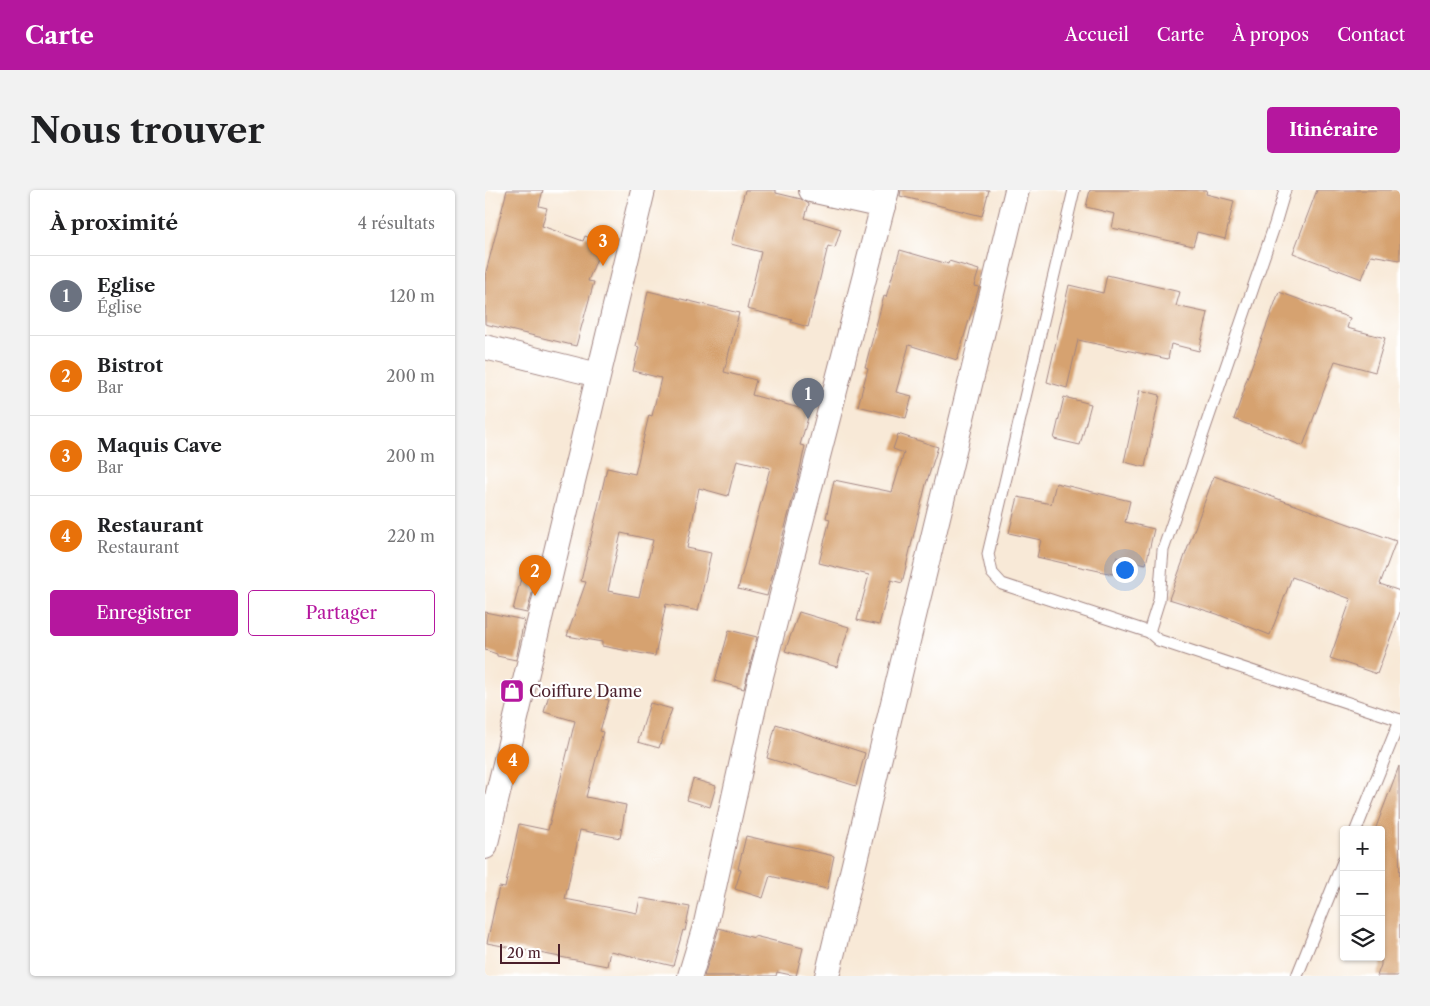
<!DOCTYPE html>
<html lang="fr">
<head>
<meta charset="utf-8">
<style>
	:root { --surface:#fff; --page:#f2f2f2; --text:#202124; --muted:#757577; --line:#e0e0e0; --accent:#b5179e }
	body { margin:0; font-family:"Libre Caslon Text",serif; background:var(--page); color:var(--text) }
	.controls { position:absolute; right:15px; bottom:15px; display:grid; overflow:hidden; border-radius:5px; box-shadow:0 1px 4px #0004 }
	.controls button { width:45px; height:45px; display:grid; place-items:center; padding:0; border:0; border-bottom:1px solid var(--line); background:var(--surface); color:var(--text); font:25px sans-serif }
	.scale { position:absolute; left:15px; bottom:12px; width:60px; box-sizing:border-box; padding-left:5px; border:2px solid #4a1f2b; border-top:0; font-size:14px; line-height:18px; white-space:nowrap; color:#4a1f2b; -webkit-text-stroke:4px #fff; paint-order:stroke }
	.you { position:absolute; left:639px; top:379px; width:18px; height:18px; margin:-12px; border:4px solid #fff; border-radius:50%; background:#1a73e8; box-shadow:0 0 0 8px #1a73e833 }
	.badge { display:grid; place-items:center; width:32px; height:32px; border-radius:50%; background:var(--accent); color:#fff; font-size:16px; font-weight:700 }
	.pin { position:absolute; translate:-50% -41px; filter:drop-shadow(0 1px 2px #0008) }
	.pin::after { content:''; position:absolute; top:26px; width:18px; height:15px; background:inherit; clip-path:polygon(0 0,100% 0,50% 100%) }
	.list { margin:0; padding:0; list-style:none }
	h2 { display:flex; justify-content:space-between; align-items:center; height:65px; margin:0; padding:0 20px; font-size:21px }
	h2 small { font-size:16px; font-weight:400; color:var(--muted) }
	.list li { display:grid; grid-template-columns:32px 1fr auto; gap:15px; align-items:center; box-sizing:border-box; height:80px; padding:0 20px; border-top:1px solid var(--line) }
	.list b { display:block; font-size:19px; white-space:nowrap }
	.list p { margin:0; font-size:16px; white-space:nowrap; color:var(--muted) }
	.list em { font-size:16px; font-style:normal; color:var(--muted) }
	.actions { display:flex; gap:10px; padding:15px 20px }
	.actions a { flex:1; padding:11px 0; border:1px solid var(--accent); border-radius:5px; text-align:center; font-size:18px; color:var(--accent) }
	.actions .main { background:var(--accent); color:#fff }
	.icon { flex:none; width:28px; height:28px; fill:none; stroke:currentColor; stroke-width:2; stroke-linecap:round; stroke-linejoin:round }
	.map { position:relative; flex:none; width:915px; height:786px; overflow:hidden; border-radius:5px }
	header { display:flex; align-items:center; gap:30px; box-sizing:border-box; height:70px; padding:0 25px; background:var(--accent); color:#fff }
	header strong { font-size:24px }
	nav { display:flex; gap:28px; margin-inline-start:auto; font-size:18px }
	.intro { display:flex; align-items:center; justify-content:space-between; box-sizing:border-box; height:120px; padding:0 30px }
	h1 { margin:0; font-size:35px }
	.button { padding:12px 22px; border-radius:5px; background:var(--accent); color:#fff; font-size:18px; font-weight:700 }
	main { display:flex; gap:30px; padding:0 30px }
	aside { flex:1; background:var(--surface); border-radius:5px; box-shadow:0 1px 4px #0004 }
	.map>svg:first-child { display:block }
	.building { fill:#d6a270; fill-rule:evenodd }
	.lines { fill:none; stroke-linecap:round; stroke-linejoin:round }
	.service-casing { stroke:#a18481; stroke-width:13 }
	.minor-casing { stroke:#a18481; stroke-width:26 }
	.service { stroke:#fff; stroke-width:11 }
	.minor { stroke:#fff; stroke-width:24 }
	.labels { text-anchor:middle; stroke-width:4.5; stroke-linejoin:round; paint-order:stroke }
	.poi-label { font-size:16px; fill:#4a1f2b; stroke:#fff; text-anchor:start }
</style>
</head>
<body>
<header>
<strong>Carte</strong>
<nav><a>Accueil</a><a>Carte</a><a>À propos</a><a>Contact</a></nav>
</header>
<div class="intro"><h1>Nous trouver</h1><a class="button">Itinéraire</a></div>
<main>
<aside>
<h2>À proximité<small>4 résultats</small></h2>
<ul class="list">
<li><span class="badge" style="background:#6b7280">1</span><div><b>Eglise</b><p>Église</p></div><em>120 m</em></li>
<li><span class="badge" style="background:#e8710a">2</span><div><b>Bistrot</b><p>Bar</p></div><em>200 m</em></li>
<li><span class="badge" style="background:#e8710a">3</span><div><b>Maquis Cave</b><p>Bar</p></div><em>200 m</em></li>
<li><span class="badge" style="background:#e8710a">4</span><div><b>Restaurant</b><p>Restaurant</p></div><em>220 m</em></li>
</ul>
<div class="actions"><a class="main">Enregistrer</a><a>Partager</a></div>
</aside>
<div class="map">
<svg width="915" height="786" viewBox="0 0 915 786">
	<rect width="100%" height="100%" fill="#fff"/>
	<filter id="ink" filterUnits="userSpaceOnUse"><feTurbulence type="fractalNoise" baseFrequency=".02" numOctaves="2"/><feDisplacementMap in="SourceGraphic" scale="10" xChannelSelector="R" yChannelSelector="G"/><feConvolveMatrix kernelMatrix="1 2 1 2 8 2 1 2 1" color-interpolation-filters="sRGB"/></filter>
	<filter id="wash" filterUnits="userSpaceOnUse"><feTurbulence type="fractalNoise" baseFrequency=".0096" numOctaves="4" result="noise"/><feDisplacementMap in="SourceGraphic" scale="20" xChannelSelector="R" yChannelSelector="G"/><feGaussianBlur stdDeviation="1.12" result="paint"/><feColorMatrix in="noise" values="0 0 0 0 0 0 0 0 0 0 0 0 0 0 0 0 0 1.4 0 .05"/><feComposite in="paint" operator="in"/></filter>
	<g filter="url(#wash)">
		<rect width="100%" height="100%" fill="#f8e9d7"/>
		<g id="blocks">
			<!-- building -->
			<g class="building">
				<polygon points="22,0 58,0 54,16 62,18 57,36 98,51 100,46 118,53 103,91 109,92 91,156 0,134 0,86"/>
				<polygon points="260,0 291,0 291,3 316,9 324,14 320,28 356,39 350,58 343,56 323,137 306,132 307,130 262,119 276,62 246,54"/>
				<polygon points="416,0 504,0 497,26 415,6"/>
				<polygon points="605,0 722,0 721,4 749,11 740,49 712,42 708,56 627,38 630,24 601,17"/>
				<polygon points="832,0 915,0 915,70 886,65 877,89 808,63"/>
				<polygon points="415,60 463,74 464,71 494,80 489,96 494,97 472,170 424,155 411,202 427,206 421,228 373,216 383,178 380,177 399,106 401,107"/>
				<polygon points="622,85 695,102 691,116 723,123 714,161 686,154 683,169 593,150 582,198 562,192 584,95 618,103"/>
				<path d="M163 101 254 123 239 182 271 190 267 205 325 221 315 255 320 256 313 288 282 406 253 399 285 278 252 270 243 306 214 298 202 358 226 363 213 421 181 414 170 466 117 456V452L82 446 101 392 96 391 122 278 150 284 164 225 167 226 176 188 148 181 154 157 151 156ZM136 343 168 350 154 407 123 401Z"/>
				<polygon points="794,102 865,128 862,138 900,148 890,182 850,171 818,256 749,229 760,198 759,197"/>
				<polygon points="655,200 675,205 660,277 639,272"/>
				<polygon points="579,207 606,214 595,255 569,249"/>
				<polygon points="413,244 453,257 441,294 417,393 406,390 394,435 372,430 384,385 334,373 345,329 341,328 349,290 407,302 419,263 408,259"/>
				<polygon points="729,286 911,351 895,394 915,401 915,422 892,484 845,468 866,409 807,387 785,445 732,424 684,409"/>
				<polygon points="571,293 645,311 640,332 669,339 661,374 632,367 628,384 591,376 552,367 556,350 524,343 533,307 566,314"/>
				<polygon points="37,384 51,387 42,423 28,420"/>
				<polygon points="0,422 39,430 31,470 12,466 12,464 0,460"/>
				<polygon points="314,422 364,437 352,477 300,461"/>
				<polygon points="244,440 272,447 259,499 230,491"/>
				<polygon points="67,494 124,510 115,541 118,542 101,607 141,615 135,648 95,640 80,709 152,723 155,708 205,717 200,741 198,740 188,776 125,761 122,776 2,753 14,697 20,698 34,634 63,640 90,531 59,522"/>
				<polygon points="165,513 187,519 174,558 153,552"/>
				<polygon points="291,534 380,563 371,596 282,568"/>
				<polygon points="914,576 915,786 892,786 896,775 896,640 890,640"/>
				<polygon points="208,589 231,596 225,617 202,610"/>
				<polygon points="261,646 349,666 342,699 285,686 278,708 250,699 256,680 253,679"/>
				<polygon points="234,738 269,748 269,746 318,758 311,786 292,782 291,786 219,786"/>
			</g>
		</g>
	</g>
	<g filter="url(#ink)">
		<use href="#blocks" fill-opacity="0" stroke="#a18481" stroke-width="1"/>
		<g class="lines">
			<defs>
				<g id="service">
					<polyline points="589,0 503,364 507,383 517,394 664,442"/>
					<polyline points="800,0 790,34 678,360 674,410 664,442 673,450 915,530"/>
					<polyline points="871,640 915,530"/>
					<polyline points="812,786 859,669"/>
				</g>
				<g id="minor">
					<polyline points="326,0 398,16"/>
					<polyline points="0,157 113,185"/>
					<polyline points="0,657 158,0"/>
					<polyline points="205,786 221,733 275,490 402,0"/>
					<polyline points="342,786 532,0"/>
				</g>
			</defs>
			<!-- service casing -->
			<use href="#service" class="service-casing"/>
			<!-- minor casing -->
			<use href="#minor" class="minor-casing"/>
			<!-- service -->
			<use href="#service" class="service"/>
			<!-- minor -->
			<use href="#minor" class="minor"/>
		</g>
	</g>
	<!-- icons -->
	<defs>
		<symbol id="shop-square" viewBox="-11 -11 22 22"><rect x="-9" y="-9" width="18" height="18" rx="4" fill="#b5179e" stroke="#fff"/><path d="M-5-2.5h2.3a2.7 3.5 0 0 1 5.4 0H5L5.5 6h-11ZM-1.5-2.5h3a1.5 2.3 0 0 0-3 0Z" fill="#fff"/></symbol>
	</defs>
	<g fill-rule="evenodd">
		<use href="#shop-square" x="13" y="487" width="28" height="28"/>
	</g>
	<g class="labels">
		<!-- poi labels -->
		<g class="poi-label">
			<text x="44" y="507">Coiffure Dame</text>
		</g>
	</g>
</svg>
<div class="controls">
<button>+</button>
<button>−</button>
<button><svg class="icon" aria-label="layers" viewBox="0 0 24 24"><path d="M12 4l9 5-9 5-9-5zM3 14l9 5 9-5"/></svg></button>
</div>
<div class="scale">20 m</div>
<div class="you"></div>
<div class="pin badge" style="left:323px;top:229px;background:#6b7280">1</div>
<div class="pin badge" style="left:50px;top:406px;background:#e8710a">2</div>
<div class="pin badge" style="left:118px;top:76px;background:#e8710a">3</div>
<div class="pin badge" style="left:28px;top:595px;background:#e8710a">4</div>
</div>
</main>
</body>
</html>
